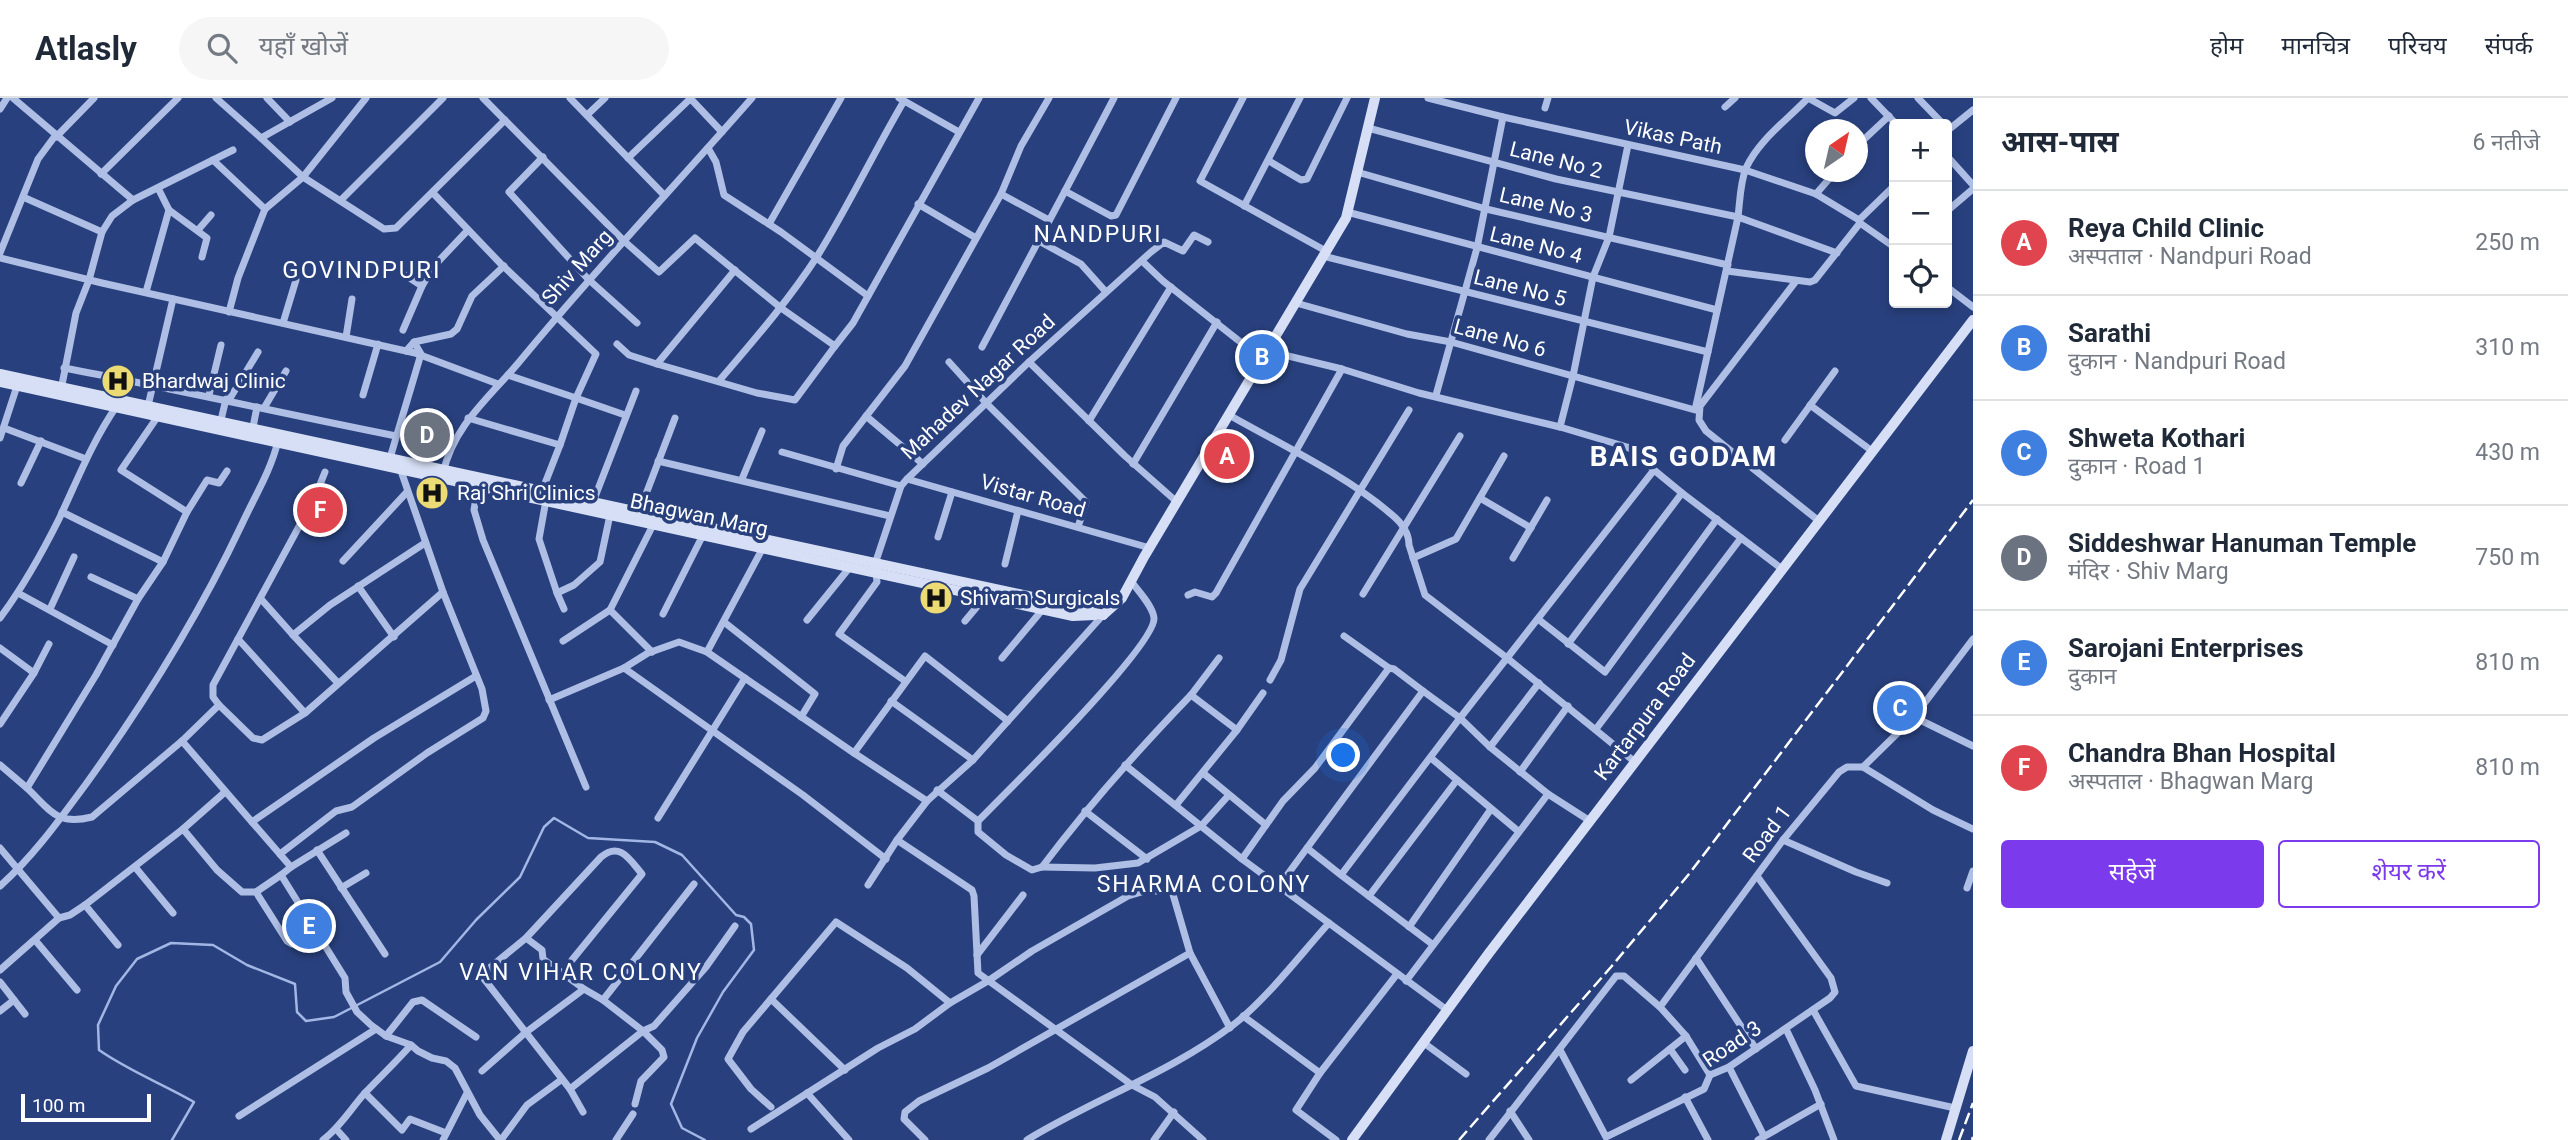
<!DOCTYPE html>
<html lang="hi">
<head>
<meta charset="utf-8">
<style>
	:root { --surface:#fff; --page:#f6f6f7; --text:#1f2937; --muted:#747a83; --line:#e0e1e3; --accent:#7c3aed }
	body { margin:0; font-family:Roboto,"Noto Sans Devanagari",sans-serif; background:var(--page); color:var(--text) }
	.controls { position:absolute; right:21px; top:21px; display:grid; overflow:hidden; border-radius:7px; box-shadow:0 4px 10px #0003 }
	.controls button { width:63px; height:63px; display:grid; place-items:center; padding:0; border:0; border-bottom:2px solid var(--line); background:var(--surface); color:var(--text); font:35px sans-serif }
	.compass { position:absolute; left:1805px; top:21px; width:63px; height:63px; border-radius:50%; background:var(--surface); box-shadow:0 4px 10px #0003; rotate:34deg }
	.scale { position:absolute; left:21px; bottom:18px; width:130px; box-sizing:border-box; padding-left:7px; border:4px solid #fff; border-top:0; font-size:19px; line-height:24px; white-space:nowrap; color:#fff; -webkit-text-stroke:5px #28407d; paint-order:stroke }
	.you { position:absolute; left:1344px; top:658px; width:24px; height:24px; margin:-18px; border:5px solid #fff; border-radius:50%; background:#1a73e8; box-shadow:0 0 0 10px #1a73e833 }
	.badge { display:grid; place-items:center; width:46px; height:46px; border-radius:50%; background:var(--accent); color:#fff; font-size:23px; font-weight:700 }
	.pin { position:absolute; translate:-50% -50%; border:4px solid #fff; box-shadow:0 2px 7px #0006 }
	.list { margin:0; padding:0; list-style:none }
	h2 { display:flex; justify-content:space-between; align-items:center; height:91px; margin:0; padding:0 28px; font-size:30px }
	h2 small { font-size:23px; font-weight:400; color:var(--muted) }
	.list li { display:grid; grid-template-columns:46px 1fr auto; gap:21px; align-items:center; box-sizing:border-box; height:105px; padding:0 28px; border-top:2px solid var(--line) }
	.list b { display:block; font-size:26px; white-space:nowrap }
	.list p { margin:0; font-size:23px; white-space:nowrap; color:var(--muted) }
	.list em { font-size:23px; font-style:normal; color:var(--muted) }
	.actions { display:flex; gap:14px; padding:21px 28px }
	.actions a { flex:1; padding:16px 0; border:2px solid var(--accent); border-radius:7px; text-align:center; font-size:24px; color:var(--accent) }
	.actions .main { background:var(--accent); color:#fff }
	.icon { flex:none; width:38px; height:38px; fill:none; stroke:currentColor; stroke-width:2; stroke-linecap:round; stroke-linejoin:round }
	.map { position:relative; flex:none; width:1973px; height:1042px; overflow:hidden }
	header { display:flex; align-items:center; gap:42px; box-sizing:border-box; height:98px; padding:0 35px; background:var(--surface); border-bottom:2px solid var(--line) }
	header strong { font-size:33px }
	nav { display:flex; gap:38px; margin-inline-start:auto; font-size:24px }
	.search { width:490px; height:63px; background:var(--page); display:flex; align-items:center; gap:18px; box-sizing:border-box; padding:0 24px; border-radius:38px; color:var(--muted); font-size:26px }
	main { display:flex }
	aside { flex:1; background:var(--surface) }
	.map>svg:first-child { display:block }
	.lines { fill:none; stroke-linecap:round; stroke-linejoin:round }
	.stream { stroke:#a2b7e5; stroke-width:2.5 }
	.street { stroke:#aebee4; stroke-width:7 }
	.secondary { stroke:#d6dff5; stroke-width:10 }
	.rail { stroke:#fff; stroke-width:2.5; stroke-dasharray:12 5; stroke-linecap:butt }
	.labels { text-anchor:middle; stroke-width:7; stroke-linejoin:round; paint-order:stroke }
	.street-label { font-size:21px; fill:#fff; stroke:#28407d }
	.poi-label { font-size:21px; fill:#fff; stroke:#28407d; text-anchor:start }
	.neighbourhood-label { font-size:23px; letter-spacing:2px; fill:#fff; stroke:#28407d }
	.quarter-label { font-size:24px; letter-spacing:2px; fill:#fff; stroke:#28407d }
	.district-label { font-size:28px; font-weight:bold; letter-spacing:2px; fill:#fff; stroke:#28407d }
</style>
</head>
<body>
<header>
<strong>Atlasly</strong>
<div class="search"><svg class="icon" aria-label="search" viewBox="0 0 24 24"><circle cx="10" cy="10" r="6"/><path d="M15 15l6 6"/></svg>यहाँ खोजें</div>
<nav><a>होम</a><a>मानचित्र</a><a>परिचय</a><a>संपर्क</a></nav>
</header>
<main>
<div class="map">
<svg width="1973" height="1042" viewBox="0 0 1973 1042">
	<rect width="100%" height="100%" fill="#28407d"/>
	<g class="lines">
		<!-- stream -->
		<path class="stream" d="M172 1042 194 1004C163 986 129 973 99 952L98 927 116 888 137 861 171 845 213 847 247 867 295 886 297 914 306 923 334 919 440 864 476 822 520 779 544 729 554 720 588 740 655 744 682 757 736 817 744 819 751 826 754 852 723 894 697 940 671 1006 682 1030 705 1042"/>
		<!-- street -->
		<g class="street">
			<polyline points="13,0 133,102 213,62 265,111"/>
			<polyline points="216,0 261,40 332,0"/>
			<polyline points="267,0 290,24"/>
			<polyline points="366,0 303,79 384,131 396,130 505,22"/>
			<polyline points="483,0 624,143 659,174 695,140 781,210 835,248 853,225 979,0"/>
			<polyline points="570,0 664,97"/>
			<polyline points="690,0 722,34"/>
			<polyline points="899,0 959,34"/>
			<polyline points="1243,0 1200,83 1326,153"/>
			<polyline points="1428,0 1503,19 1745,72 1816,96 1859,122 1860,125 1894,149"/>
			<polyline points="1871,0 1896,26"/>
			<polyline points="1918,0 1943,26"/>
			<polyline points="1725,9 1735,0"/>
			<polyline points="1545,10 1548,0"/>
			<polyline points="0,11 7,0"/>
			<polyline points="587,17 605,0"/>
			<path d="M1368 30 1556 81 1738 119C1740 103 1740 85 1746 70 1759 42 1787 22 1808 0L1835 15 1854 0"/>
			<polyline points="1947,33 1973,12"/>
			<polyline points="56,39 94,0"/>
			<polyline points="1857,48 1889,18"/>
			<polyline points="708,50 716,64 724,97 781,134 868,198"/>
			<polyline points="1947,58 1973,87"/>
			<polyline points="543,59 509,94 588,181 637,225"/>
			<polyline points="628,60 690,1"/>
			<polyline points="213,62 233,52"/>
			<polyline points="1269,63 1301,82 1307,81 1347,0"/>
			<polyline points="1357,74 1486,111 1728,167"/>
			<polyline points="101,76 178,0"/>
			<polyline points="1065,93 1114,0"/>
			<polyline points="433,95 501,166 596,256 576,300 508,277"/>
			<polyline points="1001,96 1049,122"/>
			<polyline points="1816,96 1835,74"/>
			<polyline points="23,99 102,134"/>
			<polyline points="341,102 443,0"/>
			<polyline points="918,106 976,140"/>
			<polyline points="1244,108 1300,0"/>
			<polyline points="169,112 207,140 202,159"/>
			<polyline points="1947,113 1973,91"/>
			<polyline points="1347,114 1717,212"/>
			<polyline points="1859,122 1894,88"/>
			<polyline points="769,126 841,0"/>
			<polyline points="198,132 211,117"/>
			<polyline points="1037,142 1081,166 1106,194"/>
			<polyline points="0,155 38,61 55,38"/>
			<polyline points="1323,158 1708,254"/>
			<polyline points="0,160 102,185 415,255 498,286"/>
			<polyline points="1142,163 1163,183 1262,261"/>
			<polyline points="735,172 657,266 757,295 795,302 835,248"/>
			<polyline points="1727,173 1810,184 1815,182 1860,125"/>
			<polyline points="405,177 422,188"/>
			<polyline points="1796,183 1700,308 1699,322 1706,333 1819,423"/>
			<polyline points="1947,189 1973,209"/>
			<polyline points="146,194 169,112 158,90"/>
			<polyline points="1296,205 1407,236 1451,244 1695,312 1738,119 1837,155"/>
			<polyline points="229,214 238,180 265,111 303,79 261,40"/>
			<polyline points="283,225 296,182"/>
			<polyline points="403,232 422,188 434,168 468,132"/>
			<polyline points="346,239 352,201"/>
			<polyline points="617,246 629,257 657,266"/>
			<polyline points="982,249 1065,93 1111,118 1116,117 1176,0"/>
			<polyline points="406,253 414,244 451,236 457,231 472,198 504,168"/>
			<polyline points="1267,253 1342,271 1419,295 1560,329 1627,349 1637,354 1654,372 1682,395 1782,471"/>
			<polyline points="949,264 987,306 1086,404 1078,429"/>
			<polyline points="1029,264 1125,358 1177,404"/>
			<path d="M64 270C175 291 285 316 396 338"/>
			<path d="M719 283C754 242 789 202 818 157 849 107 874 54 904 3"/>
			<polyline points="61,292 76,215 89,182 102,134 112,118 133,102"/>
			<polyline points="209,297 221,247"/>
			<polyline points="363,297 378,246"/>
			<polyline points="1436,297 1477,150 1503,19"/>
			<polyline points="229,302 258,254"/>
			<polyline points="1810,307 1872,353"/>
			<polyline points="148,308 173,201"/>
			<polyline points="264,310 286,273"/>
			<path d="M1229 317C1280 346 1347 378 1391 416 1401 424 1409 435 1409 447L1425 497 1507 560 1654 372"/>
			<polyline points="158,318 121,372 187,414 207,382 219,385 227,373"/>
			<polyline points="866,318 923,366"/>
			<polyline points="468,320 560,347 576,300 625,317"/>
			<polyline points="221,322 226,301"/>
			<polyline points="1089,323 1171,189"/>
			<polyline points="253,329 257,309"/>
			<polyline points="1560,329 1573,278 1593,179 1609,139 1628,47"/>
			<polyline points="4,330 86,361"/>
			<polyline points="0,340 17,288"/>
			<polyline points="1785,342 1835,273"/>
			<polyline points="782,354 901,388"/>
			<polyline points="390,360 421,256 414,244"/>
			<polyline points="658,363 890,418"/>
			<polyline points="1133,366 1217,224"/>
			<polyline points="836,371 843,348 905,268 1001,96 1021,48 1049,0"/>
			<polyline points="325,374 315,399 213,587 213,599 219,607 253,640 262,642 305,615 443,494"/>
			<path d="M443 375C454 327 489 300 520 263 594 173 675 88 752 0"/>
			<polyline points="742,381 762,333"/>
			<polyline points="907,381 1150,450"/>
			<polyline points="21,385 41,343"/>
			<polyline points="478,387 474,412 483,442 586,689"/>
			<polyline points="542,393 560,347"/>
			<polyline points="1480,400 1531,430"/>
			<polyline points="546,402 539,441 557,495 574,487 600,464 610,417"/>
			<polyline points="593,404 636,293"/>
			<polyline points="62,414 163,464"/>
			<path d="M187 414 163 464 138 501 96 577 27 690C51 713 57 728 92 719L182 643 219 607"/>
			<polyline points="638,417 675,320"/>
			<polyline points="938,439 952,394"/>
			<polyline points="765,446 707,554 854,655 925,558 1008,623"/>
			<polyline points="1413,460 1456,441 1504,358"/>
			<polyline points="1513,460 1547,402"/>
			<polyline points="343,463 407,394"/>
			<polyline points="1005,466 1018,413"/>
			<polyline points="91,479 138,501"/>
			<polyline points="358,488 394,539"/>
			<polyline points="18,495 113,547"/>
			<polyline points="557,495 564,511"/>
			<polyline points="1363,496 1460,338"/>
			<polyline points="1188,497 1195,494 1212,499 1216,495 1342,271"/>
			<polyline points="261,501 293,537 330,507 425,445"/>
			<polyline points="50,511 74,459"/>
			<polyline points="610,512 652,554"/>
			<polyline points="663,516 705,433"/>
			<path d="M0 520C23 489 42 455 59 421 77 383 92 344 116 309"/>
			<polyline points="1538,521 1605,574 1717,421"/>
			<polyline points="807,522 850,469"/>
			<polyline points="965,523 986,498"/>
			<polyline points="724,524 815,596 801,619"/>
			<polyline points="293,537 338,585"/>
			<polyline points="1344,538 1389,570"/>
			<polyline points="238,541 305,615"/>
			<polyline points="563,543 610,512 653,427"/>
			<polyline points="1568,546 1682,395"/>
			<polyline points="0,550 34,575"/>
			<polyline points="1002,560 1043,511"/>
			<polyline points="624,570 803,697 886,761"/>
			<polyline points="1270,582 1281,562 1300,491 1409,312"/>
			<polyline points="905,583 839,536 877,484 875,466 901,388 907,381 1029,264 1151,154 1164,144 1183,153 1194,137 1208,144"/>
			<polyline points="1191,597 1219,560"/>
			<polyline points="549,602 624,570 648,555 679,544 707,554"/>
			<polyline points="891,603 973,662"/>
			<polyline points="1914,619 1973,648"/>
			<polyline points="0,626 34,575 49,546"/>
			<polyline points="1596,631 1741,440"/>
			<polyline points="1237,632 1263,595"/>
			<polyline points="182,643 291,769 346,735"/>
			<polyline points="1490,649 1539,585"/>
			<polyline points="854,655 927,703 973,662 1103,517"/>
			<polyline points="1431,660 1518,733"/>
			<polyline points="0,667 27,690"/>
			<polyline points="1125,667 1242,761 1447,912"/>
			<polyline points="1863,669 1933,712 1973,731"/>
			<polyline points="1520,674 1568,608"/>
			<polyline points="1203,675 1266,727"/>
			<path d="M937 692 978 723C1004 697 1156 547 1154 520 1153 508 1138 493 1131 483"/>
			<polyline points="1548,696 1490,649 1460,620 1507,560 1635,664"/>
			<polyline points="1085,713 1147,761"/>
			<polyline points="658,720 745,580"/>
			<path d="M978 723V734L1006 757 1032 772 1042 769C1088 708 1138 652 1191 597L1237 632 1176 707"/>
			<polyline points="252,724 374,640 476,578"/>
			<polyline points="183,731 217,772 242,794 256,794 281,777"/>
			<polyline points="897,742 972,792 974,798 978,875 1132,987 1155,999 1203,1042"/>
			<polyline points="1783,742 1856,774 1887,785"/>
			<polyline points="0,750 59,820 0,872"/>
			<polyline points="317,752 385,856"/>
			<polyline points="280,756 336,713 352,709 427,655 483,620 486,613 482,591 443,494 400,370"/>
			<polyline points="1242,761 1283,703 1315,670 1389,570 1394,571 1423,593"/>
			<polyline points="135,769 173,815"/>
			<polyline points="291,769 281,777 345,880 346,894 357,914 371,927 386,938 411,947 418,953 432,960 446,963 455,970 480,1017 500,1042"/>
			<polyline points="1042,769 1095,770 1138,765 1201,728 1228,698"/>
			<polyline points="1341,777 1307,750 1423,593 1460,620 1341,777 1432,846"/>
			<polyline points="868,787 897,742 927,703"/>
			<path d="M0 788C33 759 60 721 86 686 145 604 199 517 242 426 255 398 271 372 278 343"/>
			<polyline points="1279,788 1307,750"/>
			<polyline points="341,790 366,775"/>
			<polyline points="1967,790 1973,773"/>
			<polyline points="256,794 287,843 292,846 315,830"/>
			<polyline points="1369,798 1457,682"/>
			<polyline points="85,807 118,847"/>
			<polyline points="59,820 70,817 85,807 183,731 225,694"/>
			<polyline points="1409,829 1491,711"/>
			<polyline points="526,840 542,852 543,861 584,891"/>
			<polyline points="35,842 77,892"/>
			<polyline points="977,857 1023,797"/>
			<polyline points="1696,860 1756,951"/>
			<path d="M572 862 642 776C630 762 620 743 601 759L526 840 481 877 570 991 583 1014"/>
			<polyline points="1406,883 1548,696 1590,723"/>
			<polyline points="0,884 14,902 0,913"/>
			<polyline points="771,901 845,972"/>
			<polyline points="14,902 25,916"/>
			<polyline points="1813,912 1856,988 1955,1010"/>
			<polyline points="1243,918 1320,975 1397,876"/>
			<polyline points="1786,931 1815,992 1834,1042"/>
			<polyline points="386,938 413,904 422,902 476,939"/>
			<polyline points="1424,945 1466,976"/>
			<polyline points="1670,951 1685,972"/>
			<polyline points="1560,952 1606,1039 1704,991 1710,977 1729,969 1830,900 1835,894 1831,880 1757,778"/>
			<polyline points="1729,969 1764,1038"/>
			<polyline points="482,973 525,935 584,891 603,902"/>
			<polyline points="1320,975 1296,1012 1336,1042"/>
			<polyline points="1710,977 1686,938 1660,909 1783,742 1839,674 1847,669 1863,669 1914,619 1973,541"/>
			<polyline points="1631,982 1686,938"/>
			<polyline points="570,991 643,933 603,902 694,786"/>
			<polyline points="365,995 402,1032 410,1021 446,1035"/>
			<polyline points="807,995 849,1042"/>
			<polyline points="1685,999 1708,1042"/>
			<polyline points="635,1006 641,983 664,959 662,952 643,933 654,928 706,869 735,828"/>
			<polyline points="771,1009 751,991 728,961 743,934 836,824 907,870 950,905 988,883 1032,853 1128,798 1145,793 1172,793 1190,855 1230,930"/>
			<polyline points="1510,1013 1529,1042"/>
			<polyline points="239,1018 376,931"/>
			<polyline points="751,1031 878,950 915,931 950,905"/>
			<polyline points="337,1032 346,1042"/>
			<path d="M323 1042C340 1029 350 1012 364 996 380 979 396 964 411 947"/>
			<polyline points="443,1042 467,995"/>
			<polyline points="501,1042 527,1007 561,982"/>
			<polyline points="616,1042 633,1016"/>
			<polyline points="925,1042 904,1021 905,1014 919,1003 988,970 1190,855"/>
			<path d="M1027 1042C1094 1001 1170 975 1233 927 1265 903 1301 856 1329 825"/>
			<polyline points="1154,1042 1174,1014"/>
			<polyline points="1489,1042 1616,878 1624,878 1660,909"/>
			<polyline points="1758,1042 1821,1006"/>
		</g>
		<!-- secondary -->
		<g class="secondary">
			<polyline points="0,276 1074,508 1103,517"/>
			<polyline points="0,284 1073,518 1095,517"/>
			<polyline points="1103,517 1122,500 1144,459 1346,120 1375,0"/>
			<polyline points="1352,1042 1489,855 1973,222"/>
			<polyline points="1946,1042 1973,953"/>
		</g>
		<!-- rail -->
		<g class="rail">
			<polyline points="1459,1042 1611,869 1689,776 1973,402"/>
			<polyline points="1959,1042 1973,1005"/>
			<polyline points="1972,1042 1973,1039"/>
		</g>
	</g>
	<!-- icons -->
	<defs>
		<symbol id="hospital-disc" viewBox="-11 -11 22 22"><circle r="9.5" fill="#ecdb74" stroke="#28407d"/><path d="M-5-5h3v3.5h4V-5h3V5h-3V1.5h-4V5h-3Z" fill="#111"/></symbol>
	</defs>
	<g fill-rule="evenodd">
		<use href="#hospital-disc" x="99" y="264" width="38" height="38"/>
		<use href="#hospital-disc" x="413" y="376" width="38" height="38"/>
		<use href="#hospital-disc" x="917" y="481" width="38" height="38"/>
	</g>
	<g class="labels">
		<!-- street labels -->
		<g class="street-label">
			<text transform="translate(1673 39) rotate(12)" y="7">Vikas Path</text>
			<text transform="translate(1556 62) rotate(14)" y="7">Lane No 2</text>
			<text transform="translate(1546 107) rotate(13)" y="7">Lane No 3</text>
			<text transform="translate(1536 147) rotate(14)" y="7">Lane No 4</text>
			<text transform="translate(577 169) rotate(-48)" y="7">Shiv Marg</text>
			<text transform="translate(1520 190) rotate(14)" y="7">Lane No 5</text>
			<text transform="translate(1500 240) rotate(15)" y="7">Lane No 6</text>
			<text transform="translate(978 289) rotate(-43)" y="7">Mahadev Nagar Road</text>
			<text transform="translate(1033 398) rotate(16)" y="7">Vistar Road</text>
			<text transform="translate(699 417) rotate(12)" y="7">Bhagwan Marg</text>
			<text transform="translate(1645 619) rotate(-53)" y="7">Kartarpura Road</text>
			<text transform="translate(1767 736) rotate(-53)" y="7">Road 1</text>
			<text transform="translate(1732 946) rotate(-34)" y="7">Road 3</text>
		</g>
		<!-- poi labels -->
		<g class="poi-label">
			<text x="142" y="290">Bhardwaj Clinic</text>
			<text x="457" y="402">Raj Shri Clinics</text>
			<text x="960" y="507">Shivam Surgicals</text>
		</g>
		<!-- neighbourhood labels -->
		<g class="neighbourhood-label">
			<text x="1098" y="144">NANDPURI</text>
			<text x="1204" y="794">SHARMA COLONY</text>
			<text x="581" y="882">VAN VIHAR COLONY</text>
		</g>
		<!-- quarter labels -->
		<g class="quarter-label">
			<text x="362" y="180">GOVINDPURI</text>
		</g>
		<!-- district labels -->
		<g class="district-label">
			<text x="1684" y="368">BAIS GODAM</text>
		</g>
	</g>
</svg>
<div class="controls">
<button>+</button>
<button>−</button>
<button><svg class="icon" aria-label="locate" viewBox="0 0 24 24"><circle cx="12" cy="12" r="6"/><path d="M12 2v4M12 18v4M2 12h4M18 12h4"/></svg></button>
</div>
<svg class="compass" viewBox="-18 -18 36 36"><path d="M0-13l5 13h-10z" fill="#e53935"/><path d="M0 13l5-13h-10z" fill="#747a83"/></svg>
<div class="scale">100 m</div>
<div class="you"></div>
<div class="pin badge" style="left:1227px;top:358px;background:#e0444e">A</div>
<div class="pin badge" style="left:1262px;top:259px;background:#3f7fe0">B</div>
<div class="pin badge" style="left:1900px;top:610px;background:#3f7fe0">C</div>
<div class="pin badge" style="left:427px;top:337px;background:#6b7280">D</div>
<div class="pin badge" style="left:309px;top:828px;background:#3f7fe0">E</div>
<div class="pin badge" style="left:320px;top:412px;background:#e0444e">F</div>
</div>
<aside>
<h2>आस-पास<small>6 नतीजे</small></h2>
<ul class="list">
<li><span class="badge" style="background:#e0444e">A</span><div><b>Reya Child Clinic</b><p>अस्पताल · Nandpuri Road</p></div><em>250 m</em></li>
<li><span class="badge" style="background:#3f7fe0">B</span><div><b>Sarathi</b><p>दुकान · Nandpuri Road</p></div><em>310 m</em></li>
<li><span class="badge" style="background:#3f7fe0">C</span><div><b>Shweta Kothari</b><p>दुकान · Road 1</p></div><em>430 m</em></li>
<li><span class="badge" style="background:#6b7280">D</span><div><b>Siddeshwar Hanuman Temple</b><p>मंदिर · Shiv Marg</p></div><em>750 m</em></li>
<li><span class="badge" style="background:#3f7fe0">E</span><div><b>Sarojani Enterprises</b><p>दुकान</p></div><em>810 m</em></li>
<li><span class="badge" style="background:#e0444e">F</span><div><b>Chandra Bhan Hospital</b><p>अस्पताल · Bhagwan Marg</p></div><em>810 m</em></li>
</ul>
<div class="actions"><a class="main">सहेजें</a><a>शेयर करें</a></div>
</aside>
</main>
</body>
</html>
